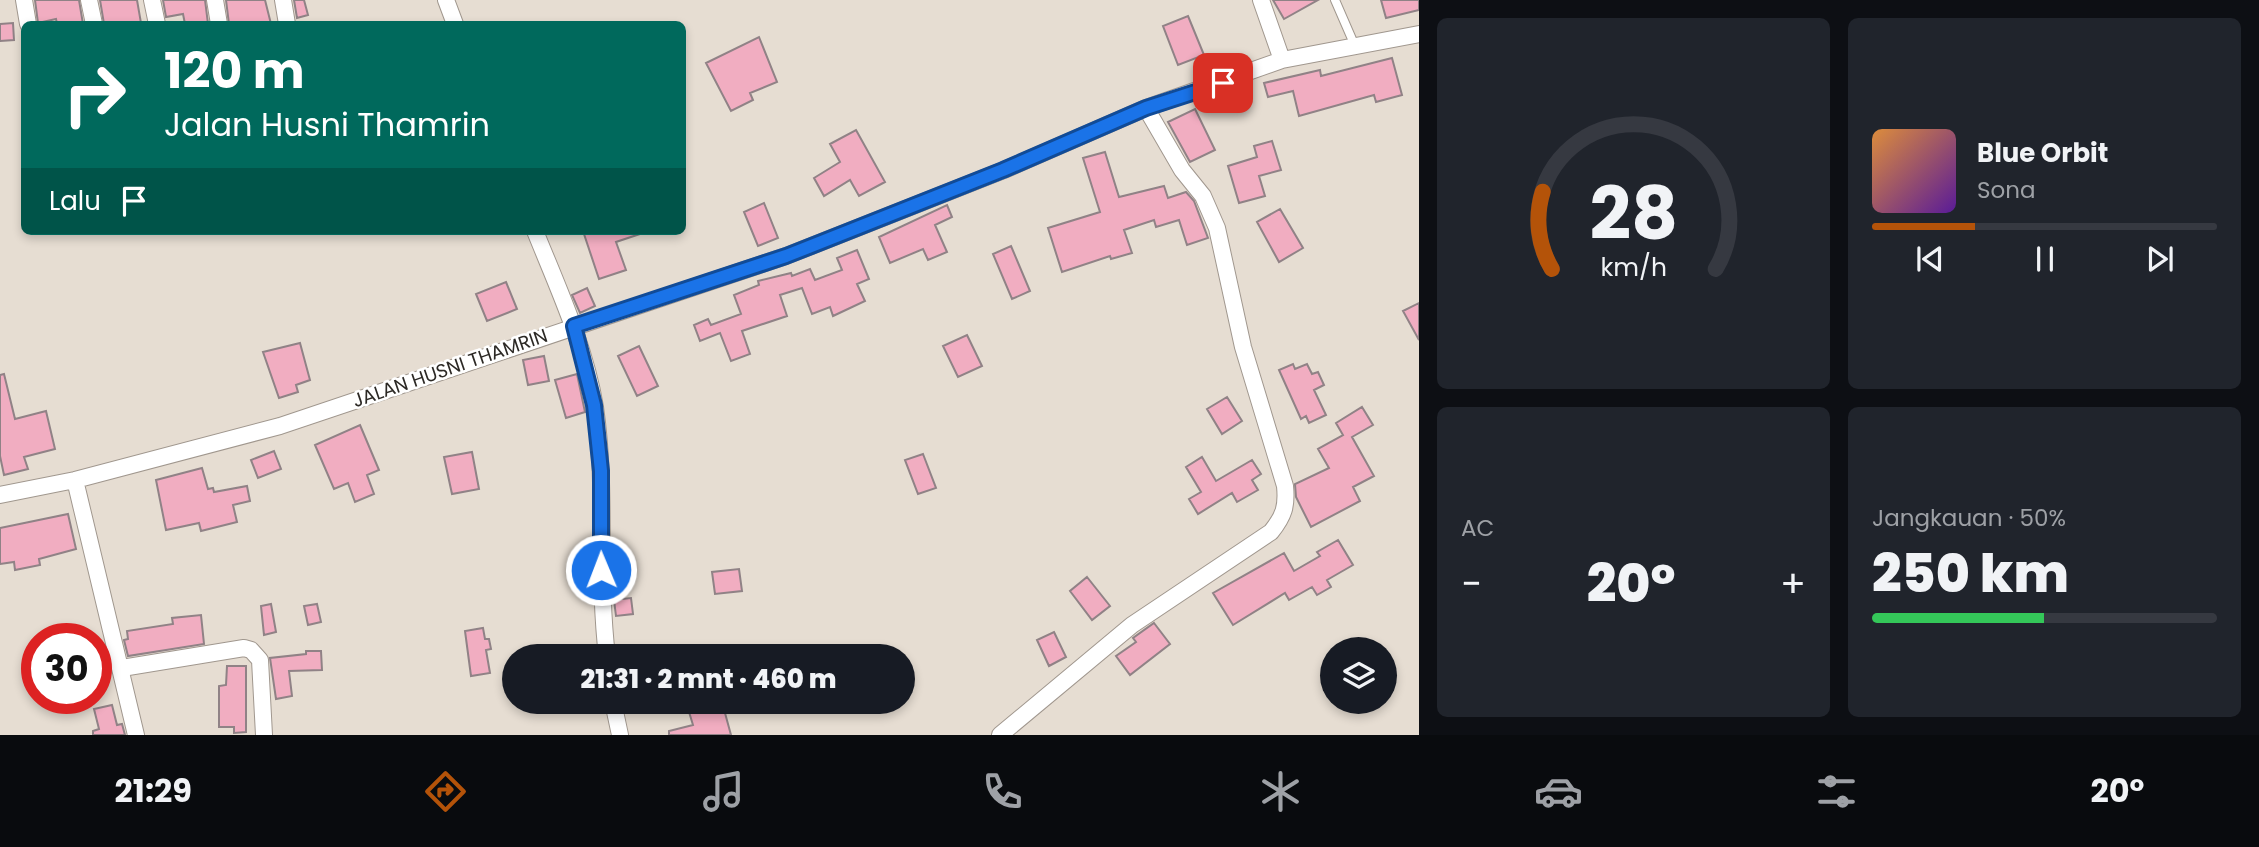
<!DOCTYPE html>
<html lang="id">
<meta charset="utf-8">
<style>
body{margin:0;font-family:Poppins,sans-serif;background:#20242c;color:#f1f3f6;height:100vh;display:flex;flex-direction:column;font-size:26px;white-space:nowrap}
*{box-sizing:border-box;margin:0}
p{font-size:23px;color:#9ea1a6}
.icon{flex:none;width:38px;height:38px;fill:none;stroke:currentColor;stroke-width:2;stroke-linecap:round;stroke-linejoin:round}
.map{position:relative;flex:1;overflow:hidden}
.details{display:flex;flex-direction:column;gap:18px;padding:18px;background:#0d0f14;width:840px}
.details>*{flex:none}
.banner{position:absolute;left:21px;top:21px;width:665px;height:214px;border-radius:10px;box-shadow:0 4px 10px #0003;background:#00695c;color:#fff;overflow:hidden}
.fabs{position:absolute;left:1320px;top:637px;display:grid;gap:14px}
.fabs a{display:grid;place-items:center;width:77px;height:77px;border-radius:50%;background:#171b24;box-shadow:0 4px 10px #0003;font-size:35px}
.speed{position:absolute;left:21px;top:623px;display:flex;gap:14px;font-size:35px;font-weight:700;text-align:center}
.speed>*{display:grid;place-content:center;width:91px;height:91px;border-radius:50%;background:#171b24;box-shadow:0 4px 10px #0003;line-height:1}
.speed .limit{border:10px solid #d22;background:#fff;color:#111}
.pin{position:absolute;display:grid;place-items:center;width:60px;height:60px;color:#fff;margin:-30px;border-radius:14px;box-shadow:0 4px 10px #0006}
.me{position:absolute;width:77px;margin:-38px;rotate:359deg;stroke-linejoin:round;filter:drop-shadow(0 0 5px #0008)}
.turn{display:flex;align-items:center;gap:24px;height:147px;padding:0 28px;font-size:32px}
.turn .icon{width:91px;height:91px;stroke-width:2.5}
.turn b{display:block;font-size:49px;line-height:60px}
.then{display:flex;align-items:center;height:66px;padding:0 28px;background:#0003;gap:14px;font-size:26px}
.big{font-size:52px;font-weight:800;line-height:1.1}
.details .widget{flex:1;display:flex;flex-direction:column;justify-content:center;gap:10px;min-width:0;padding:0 24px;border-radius:10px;background:#20242c}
.details .dial{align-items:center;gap:0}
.dial svg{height:182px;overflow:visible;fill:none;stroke:#363941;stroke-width:7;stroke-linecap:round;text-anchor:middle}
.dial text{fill:#f1f3f6;stroke:none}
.song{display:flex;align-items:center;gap:21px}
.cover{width:84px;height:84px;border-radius:10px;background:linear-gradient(135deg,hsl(30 70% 55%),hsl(270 70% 35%))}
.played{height:7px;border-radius:4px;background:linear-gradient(90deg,#b45309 30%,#363941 30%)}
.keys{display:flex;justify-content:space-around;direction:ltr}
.heat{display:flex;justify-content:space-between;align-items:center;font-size:38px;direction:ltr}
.charge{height:10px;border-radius:5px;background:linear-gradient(90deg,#34c759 50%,#363941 0)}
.details .tiles{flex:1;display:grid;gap:18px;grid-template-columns:repeat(2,1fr)}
.trip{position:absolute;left:502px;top:644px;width:413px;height:70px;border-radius:35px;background:#171b24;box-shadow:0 4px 10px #0003;font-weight:800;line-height:70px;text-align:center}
.tab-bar{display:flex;height:112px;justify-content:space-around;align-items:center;background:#090b0e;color:#9ea1a6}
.tab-bar .icon{width:49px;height:49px}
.tab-bar .active{color:#b45309}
.tab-bar b{font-size:32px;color:#f1f3f6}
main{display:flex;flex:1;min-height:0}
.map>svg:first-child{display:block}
.building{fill:#f1adc1;stroke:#908286;stroke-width:2}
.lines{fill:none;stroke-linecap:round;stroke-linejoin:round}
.lane-casing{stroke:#a0978e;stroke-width:10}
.street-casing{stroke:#a0978e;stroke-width:18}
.lane{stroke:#fff;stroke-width:8}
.street{stroke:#fff;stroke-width:16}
.route-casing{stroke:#114b97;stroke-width:18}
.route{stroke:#1a73e8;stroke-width:12}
.labels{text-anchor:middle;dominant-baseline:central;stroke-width:5;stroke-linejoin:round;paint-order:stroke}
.street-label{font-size:19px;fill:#2c2925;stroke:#fff}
</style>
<main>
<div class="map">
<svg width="1419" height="735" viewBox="0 0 1419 735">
<rect width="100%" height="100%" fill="#e6ddd2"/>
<path class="building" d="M35,0H79L83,24H57L56,19L38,23Z
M100,0H137L141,23L104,24Z
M163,0H205L208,24H185L183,14L166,17Z
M226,0H265L271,24H229Z
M294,0H304L308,15L297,18Z
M1273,0H1318L1284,19Z
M1381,0H1419V10L1386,18Z
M1188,16L1204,55L1178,65L1163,26Z
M13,23L14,40L0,41V24Z
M759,37L777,82L750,93L753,100L731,111L706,63Z
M1392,58L1402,95L1376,102L1374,95L1299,116L1293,91L1268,97L1264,83L1320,70L1321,76Z
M1195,109L1215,150L1190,162L1168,122Z
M856,130L885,182L859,196L850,180L824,196L814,178L840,162L830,144Z
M1272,141L1281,170L1259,176L1265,196L1239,203L1228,166L1257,157L1254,146Z
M1105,152L1119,197L1164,186L1168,198L1186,192L1194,201L1208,238L1187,245L1179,220L1156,227L1154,220L1124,230L1132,253L1111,259L1110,256L1062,272L1048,228L1100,212L1083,158Z
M764,203L778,238L758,246L744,212Z
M947,205L952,217L935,225L947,252L928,260L923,249L890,263L879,237Z
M1280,209L1303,248L1279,262L1257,222Z
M583,231H643V233L616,242L626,270L599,279Z
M1011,246L1030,291L1012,299L993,254Z
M857,250L869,279L857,284L865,301L833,316L830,307L812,314L802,288L780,295L787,316L742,331L750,354L731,361L720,333L700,341L694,325L708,319L711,325L741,314L734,295L759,285L758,281L791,273L792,276L810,269L815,280L842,270L837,258Z
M506,282L517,309L487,321L476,294Z
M587,288L595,306L580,313L572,295Z
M1419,303V340L1403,311Z
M967,335L982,366L958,377L943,346Z
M300,343L310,380L296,385L298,392L279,398L263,352Z
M639,346L658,386L637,396L618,356Z
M544,356L549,381L528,385L523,360Z
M1293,364L1295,369L1307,364L1312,374L1318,372L1324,385L1314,390L1326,415L1309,423L1306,416L1301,419L1279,370Z
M4,374L15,419L46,411L55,449L24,457L28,469L4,475L0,456V375Z
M577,374L585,412L566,418L555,380Z
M1227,397L1242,421L1222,434L1207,409Z
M1362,407L1373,425L1352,437L1374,476L1353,487L1360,501L1311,527L1296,497L1295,484L1329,468L1318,449L1343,435L1336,423Z
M360,425L379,470L367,475L374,494L355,502L348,483L334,489L315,445Z
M274,451L281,469L258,478L251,460Z
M472,452L479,489L452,494L444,457Z
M923,454L936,488L918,494L905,460Z
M1202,457L1216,481L1252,460L1261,474L1252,480L1258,490L1237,502L1232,493L1198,514L1189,499L1201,492L1186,467Z
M202,468L208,489L213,488L214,492L247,486L250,501L233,505L237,522L201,531L199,523L166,530L156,480Z
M68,514L76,549L39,559L40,565L15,570L14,562L0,564V528Z
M1338,540L1353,565L1327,580L1331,587L1317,595L1312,587L1289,600L1285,593L1233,625L1213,593L1284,553L1294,571L1320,556L1317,552Z
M739,569L742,591L715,594L712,572Z
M1087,577L1110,606L1092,620L1070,591Z
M631,598L633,614L616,616L614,600Z
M271,604L276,632L264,635L261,606Z
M317,604L321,622L308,625L304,606Z
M201,615L204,644L128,656L124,640L128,639L127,631L173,624L172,618Z
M1154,623L1170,644L1130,675L1116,656L1136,642L1133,638Z
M483,628L485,639H489L491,649L486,650L490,673L471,676L465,631Z
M1054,632L1066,657L1049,666L1037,640Z
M104,645L109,669L96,672V646Z
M306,651H321L322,670L289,671L292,696L276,699L270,658L306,654Z
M227,666H246V732L234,733V727H219V686L226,685Z
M686,702H722L731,735H669V731L693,725Z
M112,705L117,725L122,724L125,735H93V731L99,729L94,709Z"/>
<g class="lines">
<defs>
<path id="lane" d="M1335,0L1355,46"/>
<path id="street" d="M24,0L28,24
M89,0L94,24
M152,0L157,24
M215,0L219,24
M283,0L287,24
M446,0L455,24
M1261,0L1282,60L1419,34
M535,231C558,288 585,346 595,407C607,489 597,573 607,656
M75,480L136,735
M0,495L75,480L280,426L786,256L1004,170L1146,108L1282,60
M122,668L244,648L251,650L260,660L264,735
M613,702L620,735
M1000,735L1132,625L1271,532C1284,516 1287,506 1285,486L1243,347L1217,228L1203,196L1182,170L1146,108"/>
</defs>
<use href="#lane" class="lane-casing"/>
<use href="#street" class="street-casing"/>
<use href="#lane" class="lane"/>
<use href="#street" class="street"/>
</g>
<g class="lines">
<defs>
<path id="route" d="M601,570V471L594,405L574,326L786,256L1003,170L1146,108L1223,83"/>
</defs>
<use href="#route" class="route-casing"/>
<use href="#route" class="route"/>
</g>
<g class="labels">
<g class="street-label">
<text transform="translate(450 368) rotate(-19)">JALAN HUSNI THAMRIN</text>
</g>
</g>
</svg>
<div class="fabs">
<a><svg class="icon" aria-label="layers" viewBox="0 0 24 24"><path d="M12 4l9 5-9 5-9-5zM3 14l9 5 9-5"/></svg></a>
</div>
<div class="speed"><div class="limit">30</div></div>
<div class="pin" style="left:1223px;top:83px;background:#d93025"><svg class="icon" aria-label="arrive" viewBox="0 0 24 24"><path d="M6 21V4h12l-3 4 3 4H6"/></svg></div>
<svg class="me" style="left:601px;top:570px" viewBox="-20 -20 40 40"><circle r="17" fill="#1a73e8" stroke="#fff" stroke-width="3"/><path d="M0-11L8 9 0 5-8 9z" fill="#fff"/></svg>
<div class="trip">21:31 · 2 mnt · 460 m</div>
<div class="banner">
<div class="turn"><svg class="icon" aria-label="right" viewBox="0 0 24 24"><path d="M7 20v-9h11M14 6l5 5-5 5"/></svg><div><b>120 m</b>Jalan Husni Thamrin</div></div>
<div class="then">Lalu<svg class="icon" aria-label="arrive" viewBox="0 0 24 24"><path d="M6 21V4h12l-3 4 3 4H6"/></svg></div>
</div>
</div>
<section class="details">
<div class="tiles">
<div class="widget dial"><svg viewBox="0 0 100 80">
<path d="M14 69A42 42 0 1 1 86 69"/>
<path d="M14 69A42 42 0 0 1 10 35" stroke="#b45309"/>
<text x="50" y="56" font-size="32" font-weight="700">28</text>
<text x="50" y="72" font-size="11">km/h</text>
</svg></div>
<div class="widget">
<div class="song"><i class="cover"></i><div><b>Blue Orbit</b><p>Sona</p></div></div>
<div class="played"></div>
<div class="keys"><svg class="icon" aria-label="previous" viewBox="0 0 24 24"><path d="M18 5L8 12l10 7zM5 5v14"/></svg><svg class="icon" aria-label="pause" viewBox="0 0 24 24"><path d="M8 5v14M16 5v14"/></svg><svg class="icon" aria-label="next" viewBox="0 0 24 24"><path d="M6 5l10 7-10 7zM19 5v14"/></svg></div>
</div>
<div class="widget"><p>AC</p>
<div class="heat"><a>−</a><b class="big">20°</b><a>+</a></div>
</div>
<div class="widget"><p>Jangkauan · 50%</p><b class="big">250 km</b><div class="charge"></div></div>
</div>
</section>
</main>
<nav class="tab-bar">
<b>21:29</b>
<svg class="icon active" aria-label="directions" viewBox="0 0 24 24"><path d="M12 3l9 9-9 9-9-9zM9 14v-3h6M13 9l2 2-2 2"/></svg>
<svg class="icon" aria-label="music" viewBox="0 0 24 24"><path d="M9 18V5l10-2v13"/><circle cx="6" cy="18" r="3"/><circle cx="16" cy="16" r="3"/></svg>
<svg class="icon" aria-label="phone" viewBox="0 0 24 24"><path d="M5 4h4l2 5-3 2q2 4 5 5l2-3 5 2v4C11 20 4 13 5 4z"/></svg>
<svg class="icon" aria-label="climate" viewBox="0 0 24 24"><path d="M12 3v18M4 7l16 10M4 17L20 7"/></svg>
<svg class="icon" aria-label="car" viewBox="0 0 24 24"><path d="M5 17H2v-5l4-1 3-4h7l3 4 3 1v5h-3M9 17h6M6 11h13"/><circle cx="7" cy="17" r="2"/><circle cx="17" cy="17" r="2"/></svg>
<svg class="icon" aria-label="filters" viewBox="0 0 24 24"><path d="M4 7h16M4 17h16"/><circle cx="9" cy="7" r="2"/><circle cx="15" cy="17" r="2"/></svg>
<b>20°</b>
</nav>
